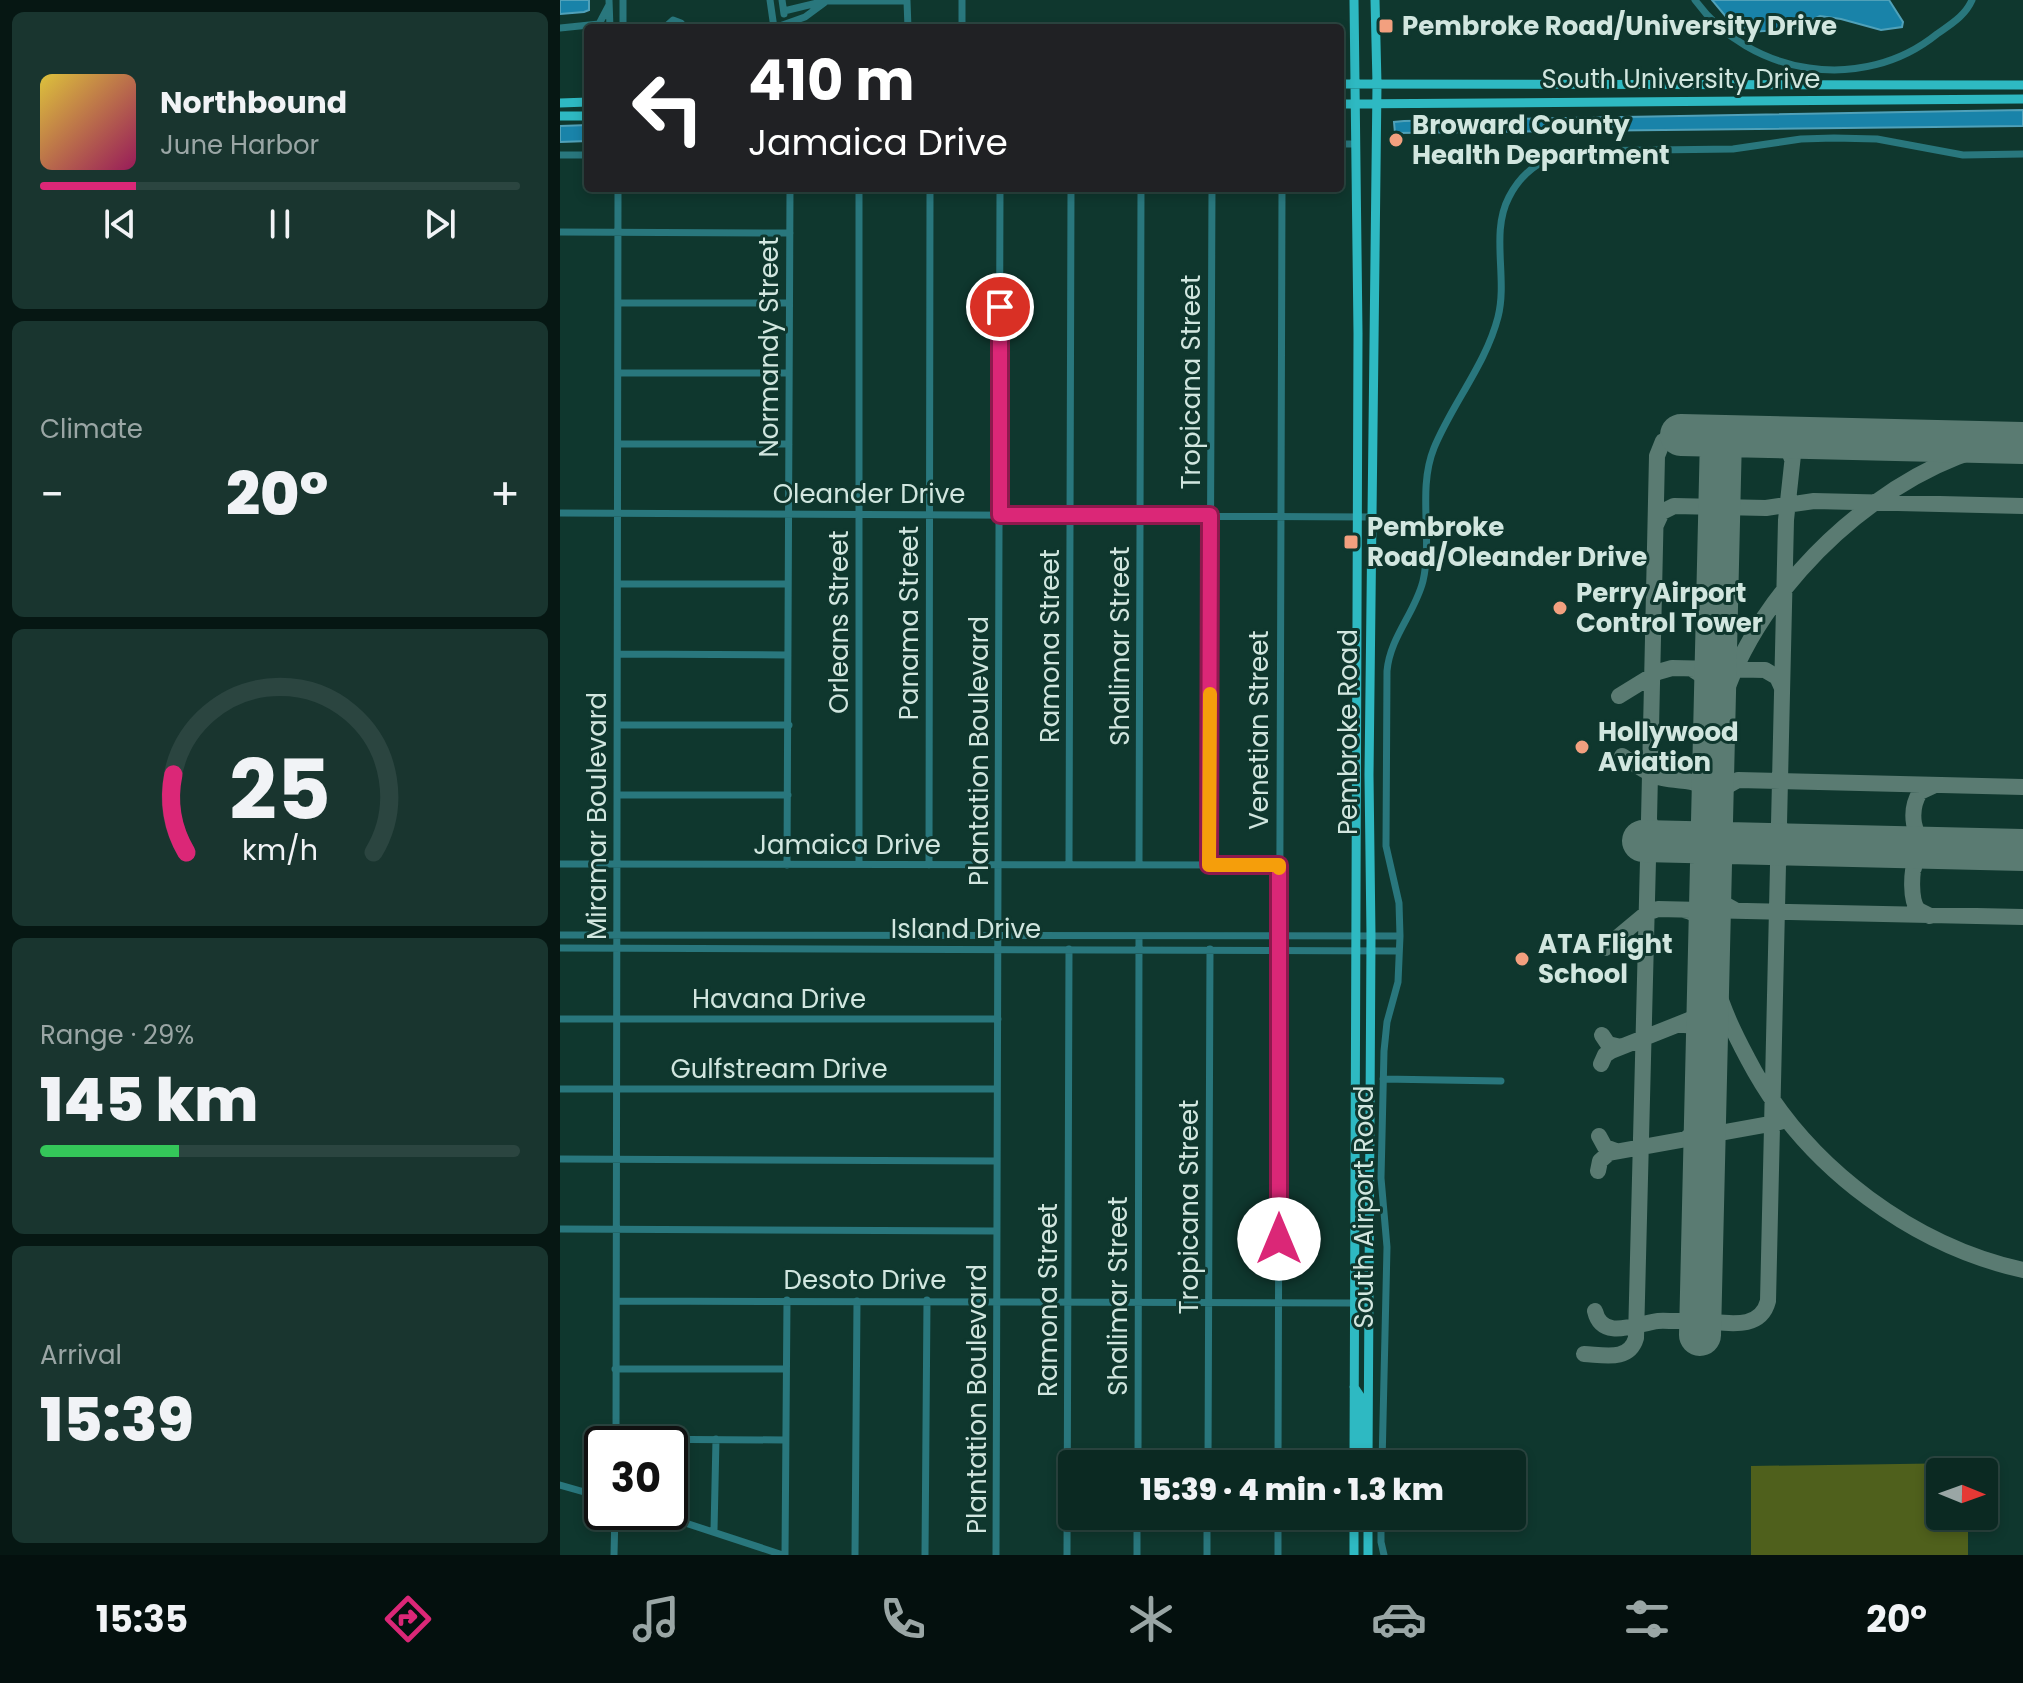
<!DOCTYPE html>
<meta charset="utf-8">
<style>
body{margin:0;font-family:Poppins,sans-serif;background:#19352f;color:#f1f3f6;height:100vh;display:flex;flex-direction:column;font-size:30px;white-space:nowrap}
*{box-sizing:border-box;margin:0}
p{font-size:26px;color:#9aa6a5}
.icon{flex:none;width:44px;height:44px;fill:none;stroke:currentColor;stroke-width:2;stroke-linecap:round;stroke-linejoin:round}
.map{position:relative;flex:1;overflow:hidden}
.details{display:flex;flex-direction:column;gap:12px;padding:12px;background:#061713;width:560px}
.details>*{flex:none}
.hud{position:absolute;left:24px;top:24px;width:760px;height:168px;border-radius:8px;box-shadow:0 4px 12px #0003,0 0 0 2px #2b4540;background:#202124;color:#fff;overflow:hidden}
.needle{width:52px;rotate:91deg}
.fabs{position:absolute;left:1366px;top:1458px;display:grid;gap:16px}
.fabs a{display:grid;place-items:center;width:72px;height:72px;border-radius:8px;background:#0b2922;box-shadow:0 4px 12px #0003,0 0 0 2px #2b4540;font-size:40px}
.speed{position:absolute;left:24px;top:1426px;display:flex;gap:16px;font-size:40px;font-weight:700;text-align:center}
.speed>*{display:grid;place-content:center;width:104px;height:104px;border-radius:50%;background:#0b2922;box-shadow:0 4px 12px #0003,0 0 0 2px #2b4540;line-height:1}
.speed .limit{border:4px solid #111;border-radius:12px;background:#fff;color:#111}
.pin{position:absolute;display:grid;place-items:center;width:68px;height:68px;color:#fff;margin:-34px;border:4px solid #fff;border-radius:50%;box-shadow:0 2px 8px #0007}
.me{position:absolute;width:88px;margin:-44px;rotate:0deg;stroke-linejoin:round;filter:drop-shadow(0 0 6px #0008)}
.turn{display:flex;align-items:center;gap:28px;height:168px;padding:0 32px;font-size:36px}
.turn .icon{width:104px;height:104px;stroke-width:2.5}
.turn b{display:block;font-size:56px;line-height:68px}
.big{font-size:60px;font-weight:800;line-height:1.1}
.details .tile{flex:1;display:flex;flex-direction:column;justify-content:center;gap:12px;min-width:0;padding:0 28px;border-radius:12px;background:#19352f}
.details .dial{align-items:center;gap:0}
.dial svg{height:208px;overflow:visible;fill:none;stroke:#2b4540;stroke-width:7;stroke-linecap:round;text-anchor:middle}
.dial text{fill:#f1f3f6;stroke:none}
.song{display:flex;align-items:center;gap:24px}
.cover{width:96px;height:96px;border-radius:12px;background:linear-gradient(135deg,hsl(50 70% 55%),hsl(330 70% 35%))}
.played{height:8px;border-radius:4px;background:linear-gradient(90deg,#db2777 20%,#2b4540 20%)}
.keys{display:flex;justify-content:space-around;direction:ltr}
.heat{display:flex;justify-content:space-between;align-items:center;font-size:44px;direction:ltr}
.charge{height:12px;border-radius:6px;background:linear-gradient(90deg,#34c759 29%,#2b4540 0)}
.trip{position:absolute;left:498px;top:1450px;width:468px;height:80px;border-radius:8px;background:#0b2922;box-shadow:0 4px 12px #0003,0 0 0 2px #2b4540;font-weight:800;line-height:80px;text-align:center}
.menu{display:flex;height:128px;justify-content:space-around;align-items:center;background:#04100e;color:#9aa6a5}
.menu .icon{width:56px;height:56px}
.menu .selected{color:#db2777}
.menu b{font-size:36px;color:#f1f3f6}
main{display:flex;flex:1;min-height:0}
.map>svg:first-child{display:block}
.green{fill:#4f601c}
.water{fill:#1983a9;stroke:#50a1b9;stroke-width:2}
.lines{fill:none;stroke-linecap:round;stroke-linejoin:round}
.taxiway{stroke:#5a7b72;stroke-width:16}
.runway{stroke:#5a7b72;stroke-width:42}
.minor{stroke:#29777d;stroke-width:7}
.major{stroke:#2eb9c2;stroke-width:9}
.route-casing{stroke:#8e194d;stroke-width:20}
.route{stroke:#db2777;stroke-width:14}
.slow{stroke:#f59e0b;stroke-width:14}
.poi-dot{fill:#f2a07f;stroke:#0f372e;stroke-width:3}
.labels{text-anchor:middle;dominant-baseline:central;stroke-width:6;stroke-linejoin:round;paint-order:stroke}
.poi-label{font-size:26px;font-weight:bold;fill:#d1e6df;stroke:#0f372e;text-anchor:start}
.street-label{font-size:26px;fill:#d1e6df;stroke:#0f372e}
</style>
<main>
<section class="details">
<div class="tile">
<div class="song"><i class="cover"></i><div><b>Northbound</b><p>June Harbor</p></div></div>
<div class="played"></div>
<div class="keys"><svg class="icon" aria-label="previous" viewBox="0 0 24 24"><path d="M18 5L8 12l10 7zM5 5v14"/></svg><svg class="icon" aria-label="pause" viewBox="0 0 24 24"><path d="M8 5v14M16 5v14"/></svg><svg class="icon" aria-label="next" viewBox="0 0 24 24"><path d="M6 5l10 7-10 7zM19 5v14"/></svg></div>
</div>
<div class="tile"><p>Climate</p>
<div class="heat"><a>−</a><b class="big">20°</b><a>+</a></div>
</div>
<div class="tile dial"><svg viewBox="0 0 100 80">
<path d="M14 69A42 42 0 1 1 86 69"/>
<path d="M14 69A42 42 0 0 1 9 39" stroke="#db2777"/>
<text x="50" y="56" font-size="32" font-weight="700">25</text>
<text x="50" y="72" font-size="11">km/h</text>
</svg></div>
<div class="tile"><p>Range · 29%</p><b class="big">145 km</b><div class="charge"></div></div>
<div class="tile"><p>Arrival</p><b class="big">15:39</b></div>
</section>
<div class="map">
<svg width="1463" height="1555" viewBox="0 0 1463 1555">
<rect width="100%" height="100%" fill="#0f372e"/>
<path class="green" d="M1408,1463V1472H1380V1516H1408V1555H1191V1466Z"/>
<path class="water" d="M0,0H29V10L24,12L0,14Z
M1152,0H1329L1343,22L1342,27L1321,30L1281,19L1260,16L1233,29L1189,32L1167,18Z
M1463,110V126L835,133L834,122L844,121Z
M28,125V141L0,142V126Z"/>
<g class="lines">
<path class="taxiway" d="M1205,437L1225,441L1232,459
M1096,525L1102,512L1114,506L1206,508L1254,501L1463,506
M1132,669L1149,680L1155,701
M1059,696L1098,672L1112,668L1205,670L1217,677L1222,688
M1154,740C1171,621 1287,500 1397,457C1418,449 1440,446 1463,443
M1062,756C1074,763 1088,775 1102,778C1128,784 1144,774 1152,808L1160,790L1178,780L1463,787
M1106,842L1094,835L1089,820L1097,456L1103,441L1121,435
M1337,847L1350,855L1354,868
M1372,848C1351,839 1349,810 1360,792L1375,785
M1151,880L1157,900L1175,910
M1124,910C1132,912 1139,915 1144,923C1154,938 1150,964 1155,982C1164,1014 1179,1043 1195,1072C1250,1169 1354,1246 1463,1270
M1370,916L1358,910C1350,900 1351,871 1356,860C1360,853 1365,851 1372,848
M1045,948L1087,913L1098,909L1463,917
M1121,1025C1136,1024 1144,1031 1147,1045
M1042,1035L1048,1044L1061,1047
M1041,1064L1045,1055L1051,1051L1134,1018L1142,1008L1148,992
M1039,1136L1045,1147L1056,1151
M1127,1138L1140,1127L1145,1106
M1038,1171L1040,1161L1049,1153L1220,1122
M1035,1311C1042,1342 1078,1323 1098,1321C1111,1320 1125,1324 1137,1316L1141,1298
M1140,1321C1165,1322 1200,1332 1208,1301L1218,865L1223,852L1235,845L1224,837L1219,824L1226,520L1233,455L1244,438
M1024,1354C1044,1355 1069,1362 1076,1338L1088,860L1095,847L1106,842"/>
<path class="runway" d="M1121,435L1463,443
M1083,841L1463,850
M1140,1335L1161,436"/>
<path class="minor" d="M49,0L50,28
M63,0V28
M210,0L214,28
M222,0L224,14
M1135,0C1190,76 1303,94 1377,34C1391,24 1405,16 1412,0
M224,11L265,1H347L348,28
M0,28L39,24L49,5
M104,28L113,20L121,23L125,28
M214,28L245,17L264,3
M402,28V0
M780,144H796
M0,155H28
M0,232L230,233
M59,303H229
M59,373H229
M59,444H229
M0,513L811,517
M58,584H228
M58,654L228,655
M58,725H229
M57,795H228
M0,864L719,865
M299,864V188
M509,864L511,188
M227,865L230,188
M369,865L370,188
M579,865L581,188
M649,865L652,188
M0,935L840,936
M0,948L839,951
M0,1019H438
M823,1079L941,1081
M0,1089H437
M0,1159L437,1161
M0,1229L437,1231
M57,1301L793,1303
M55,1369H226
M56,1439L225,1440
M56,1444L58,188
M578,1464L579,936
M648,1464L650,949
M718,1464L722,188
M822,1464L827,1247L821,1178L824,1051L827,1022L838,982L840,936L839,903L826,846L827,671C830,637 855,613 863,581C873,538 857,490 874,448C892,404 926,364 938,317C948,278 930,233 949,197C963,170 987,155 1016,151L1173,149L1241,139L1274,138L1317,139L1403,155L1463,154
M0,1485L42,1497
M92,1512L223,1555
M821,1516V1542L824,1555
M154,1531L156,1439
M54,1555L55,1512
M225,1555L227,1300
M295,1555L297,1301
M365,1555L367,1300
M436,1555L440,188
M507,1555L509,949
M577,1555V1516
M647,1555V1516
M718,1555V1516"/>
<path class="major" d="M780,84L1463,85
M0,103L28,102
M780,104L1463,99
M0,116H28
M794,1387L800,1396V1450L808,1459
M794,1464L798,333L794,0
M808,1464L811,936L809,775L817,84L815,0
M794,1516V1555
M808,1555V1516"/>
</g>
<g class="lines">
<defs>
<path id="route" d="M440,307V515H650L649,865H719V1239"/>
</defs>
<use href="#route" class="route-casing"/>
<use href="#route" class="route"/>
<path class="slow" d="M650,694L649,865H719V868"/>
</g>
<g class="poi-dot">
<rect x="818" y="18" width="16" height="16" rx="4"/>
<circle cx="836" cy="140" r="8"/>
<rect x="783" y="534" width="16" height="16" rx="4"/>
<circle cx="1000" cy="608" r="8"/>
<circle cx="1022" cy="747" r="8"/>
<circle cx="962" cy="959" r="8"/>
</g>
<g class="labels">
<g class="poi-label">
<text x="842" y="26">Pembroke Road/University Drive</text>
<text x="852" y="125">Broward County<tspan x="852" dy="30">Health Department</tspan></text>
<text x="807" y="527">Pembroke<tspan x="807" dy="30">Road/Oleander Drive</tspan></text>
<text x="1016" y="593">Perry Airport<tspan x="1016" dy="30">Control Tower</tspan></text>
<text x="1038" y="732">Hollywood<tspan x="1038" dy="30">Aviation</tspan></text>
<text x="978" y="944">ATA Flight<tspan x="978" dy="30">School</tspan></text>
</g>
<g class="street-label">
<text x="1121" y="79">South University Drive</text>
<text transform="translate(209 347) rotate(-90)">Normandy Street</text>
<text transform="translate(631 382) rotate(-90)">Tropicana Street</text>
<text x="309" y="494">Oleander Drive</text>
<text transform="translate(279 622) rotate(-90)">Orleans Street</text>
<text transform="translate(349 623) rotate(-90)">Panama Street</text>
<text transform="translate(490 646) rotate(-90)">Ramona Street</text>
<text transform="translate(560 646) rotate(-90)">Shalimar Street</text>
<text transform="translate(699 730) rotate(-90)">Venetian Street</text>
<text transform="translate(788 732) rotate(-90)">Pembroke Road</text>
<text transform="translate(419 751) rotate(-90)">Plantation Boulevard</text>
<text transform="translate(37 816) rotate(-90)">Miramar Boulevard</text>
<text x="287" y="845">Jamaica Drive</text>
<text x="406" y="929">Island Drive</text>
<text x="219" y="999">Havana Drive</text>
<text x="219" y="1069">Gulfstream Drive</text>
<text transform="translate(629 1207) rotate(-90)">Tropicana Street</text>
<text transform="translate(804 1207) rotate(-90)">South Airport Road</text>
<text x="305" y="1280">Desoto Drive</text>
<text transform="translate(558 1296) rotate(-90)">Shalimar Street</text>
<text transform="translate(488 1300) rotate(-90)">Ramona Street</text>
<text transform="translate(417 1399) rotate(-90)">Plantation Boulevard</text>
</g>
</g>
</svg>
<div class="fabs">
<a><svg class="needle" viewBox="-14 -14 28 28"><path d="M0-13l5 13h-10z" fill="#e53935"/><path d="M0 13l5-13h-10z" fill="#9aa6a5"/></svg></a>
</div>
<div class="speed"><div class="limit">30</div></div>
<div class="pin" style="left:440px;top:307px;background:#d93025"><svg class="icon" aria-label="arrive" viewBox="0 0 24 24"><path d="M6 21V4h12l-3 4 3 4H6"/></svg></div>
<svg class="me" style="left:719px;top:1239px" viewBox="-20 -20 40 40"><circle r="19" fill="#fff"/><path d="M0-13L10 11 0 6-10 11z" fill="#db2777"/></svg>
<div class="trip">15:39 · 4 min · 1.3 km</div>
<div class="hud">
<div class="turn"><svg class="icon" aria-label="left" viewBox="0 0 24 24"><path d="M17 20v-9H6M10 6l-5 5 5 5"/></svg><div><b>410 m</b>Jamaica Drive</div></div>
</div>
</div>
</main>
<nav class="menu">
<b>15:35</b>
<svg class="icon selected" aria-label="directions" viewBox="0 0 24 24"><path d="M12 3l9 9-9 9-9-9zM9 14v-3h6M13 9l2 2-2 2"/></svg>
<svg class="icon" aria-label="music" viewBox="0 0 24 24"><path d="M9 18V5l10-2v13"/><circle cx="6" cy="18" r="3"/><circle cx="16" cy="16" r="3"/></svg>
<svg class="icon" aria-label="phone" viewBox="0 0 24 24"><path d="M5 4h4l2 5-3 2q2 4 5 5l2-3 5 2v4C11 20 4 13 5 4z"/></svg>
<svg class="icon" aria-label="climate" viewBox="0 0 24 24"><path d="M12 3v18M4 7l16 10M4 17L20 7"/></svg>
<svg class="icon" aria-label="car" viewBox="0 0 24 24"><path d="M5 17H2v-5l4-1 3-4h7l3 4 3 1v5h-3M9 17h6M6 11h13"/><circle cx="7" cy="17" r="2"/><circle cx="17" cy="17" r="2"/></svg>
<svg class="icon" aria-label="filters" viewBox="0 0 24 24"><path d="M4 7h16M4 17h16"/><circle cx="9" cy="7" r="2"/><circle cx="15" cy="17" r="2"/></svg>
<b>20°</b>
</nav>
